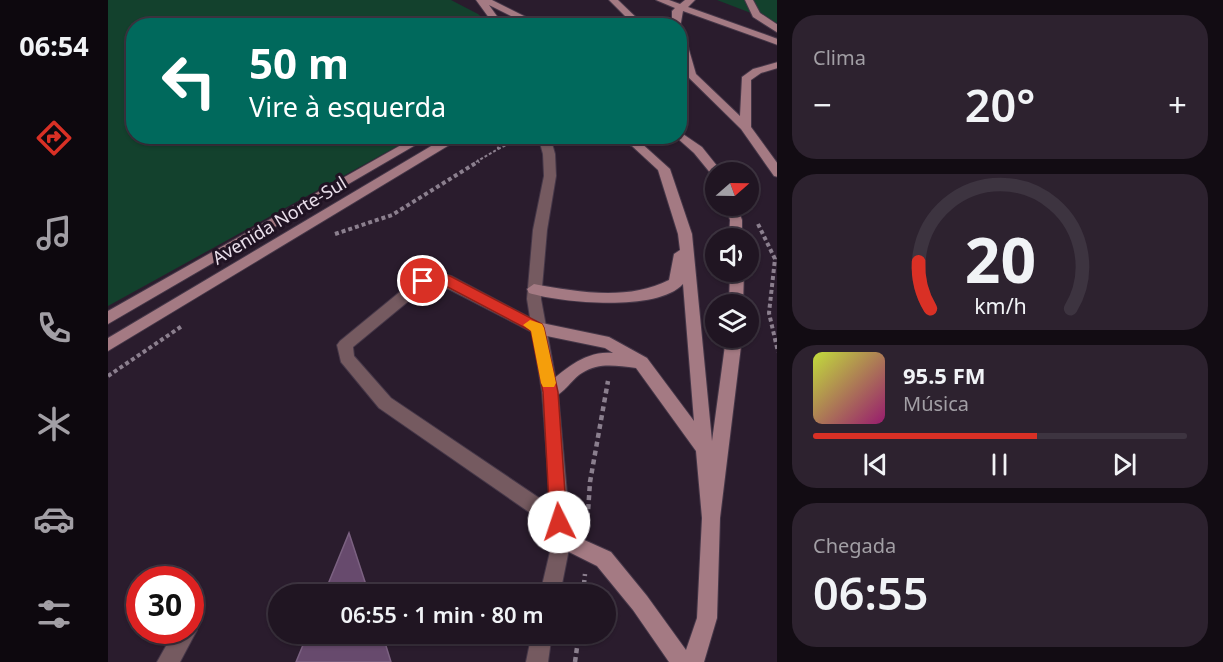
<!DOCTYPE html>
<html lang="pt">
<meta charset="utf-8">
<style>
body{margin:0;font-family:"Noto Sans",sans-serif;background:#2d222f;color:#f1f3f6;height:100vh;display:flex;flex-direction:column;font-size:22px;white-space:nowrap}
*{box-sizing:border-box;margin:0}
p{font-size:20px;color:#a29fa5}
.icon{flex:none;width:33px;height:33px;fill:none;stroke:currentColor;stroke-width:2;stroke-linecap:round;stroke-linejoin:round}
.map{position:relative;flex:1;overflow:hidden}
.details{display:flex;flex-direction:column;gap:15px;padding:15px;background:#120c13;width:446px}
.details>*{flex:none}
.banner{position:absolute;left:18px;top:18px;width:561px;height:126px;border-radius:24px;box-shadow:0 2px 4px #0004,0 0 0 2px #3d3440;background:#00695c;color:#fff;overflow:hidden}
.needle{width:39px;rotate:70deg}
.fabs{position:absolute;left:597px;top:162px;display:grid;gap:12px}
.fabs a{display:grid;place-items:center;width:54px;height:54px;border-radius:50%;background:#201522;box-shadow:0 2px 4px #0004,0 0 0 2px #3d3440;font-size:30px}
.speed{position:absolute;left:18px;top:566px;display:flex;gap:12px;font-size:30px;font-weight:700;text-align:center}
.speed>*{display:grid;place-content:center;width:78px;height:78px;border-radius:50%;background:#201522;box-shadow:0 2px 4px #0004,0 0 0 2px #3d3440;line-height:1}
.speed .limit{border:9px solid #d22;background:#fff;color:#111}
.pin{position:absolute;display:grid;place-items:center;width:51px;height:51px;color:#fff;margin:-26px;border:3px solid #fff;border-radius:50%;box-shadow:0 2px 6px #0007}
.me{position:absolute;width:66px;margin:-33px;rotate:356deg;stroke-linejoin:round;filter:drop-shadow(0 0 4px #0008)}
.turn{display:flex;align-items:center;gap:21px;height:126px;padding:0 24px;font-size:27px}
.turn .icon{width:78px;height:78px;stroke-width:2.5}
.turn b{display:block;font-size:42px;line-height:51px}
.big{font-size:45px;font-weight:600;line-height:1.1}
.details .card{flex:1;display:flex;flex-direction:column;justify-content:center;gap:9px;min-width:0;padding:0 21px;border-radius:24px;background:#2d222f}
.details .dial{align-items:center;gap:0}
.dial svg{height:156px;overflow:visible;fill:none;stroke:#3d3440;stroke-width:7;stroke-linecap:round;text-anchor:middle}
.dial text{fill:#f1f3f6;stroke:none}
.song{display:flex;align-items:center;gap:18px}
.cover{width:72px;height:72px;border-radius:9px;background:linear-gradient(135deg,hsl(70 70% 55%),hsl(320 70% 35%))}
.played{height:6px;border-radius:3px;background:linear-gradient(90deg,#d93025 60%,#3d3440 60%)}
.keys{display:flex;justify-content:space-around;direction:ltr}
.heat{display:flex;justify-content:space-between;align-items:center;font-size:33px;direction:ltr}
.trip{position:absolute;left:160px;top:584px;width:348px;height:60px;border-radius:30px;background:#201522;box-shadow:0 2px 4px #0004,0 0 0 2px #3d3440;font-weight:600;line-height:60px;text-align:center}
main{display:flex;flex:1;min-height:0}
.tab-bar{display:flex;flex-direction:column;width:108px;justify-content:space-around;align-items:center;background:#0d080e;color:#a29fa5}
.tab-bar .icon{width:42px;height:42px}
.tab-bar .on{color:#d93025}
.tab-bar b{font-size:27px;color:#f1f3f6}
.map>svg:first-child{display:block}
.green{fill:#13412d}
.building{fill:#674a6d;stroke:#7b6181;stroke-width:1.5}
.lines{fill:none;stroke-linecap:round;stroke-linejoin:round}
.lane-casing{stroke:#453748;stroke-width:2}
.street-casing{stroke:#453748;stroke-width:2}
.secondary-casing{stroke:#453748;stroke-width:2}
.path-far2{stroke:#8b7f8e;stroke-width:2;stroke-dasharray:3 2;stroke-linecap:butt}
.path-far1{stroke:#8b7f8e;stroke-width:4;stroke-dasharray:4 3;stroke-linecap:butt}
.path{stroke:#8b7f8e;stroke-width:4.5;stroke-dasharray:5 4;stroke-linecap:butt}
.lane{fill:#755a60;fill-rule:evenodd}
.street{fill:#755a60;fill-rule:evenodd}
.secondary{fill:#a47a83;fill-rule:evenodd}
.route{fill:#d93025;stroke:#8d1f18;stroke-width:1.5}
.slow{fill:#f59e0b}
.labels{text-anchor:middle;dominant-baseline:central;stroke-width:6;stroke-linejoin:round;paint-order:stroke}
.street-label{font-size:18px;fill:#e9dfeb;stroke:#201323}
</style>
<main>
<nav class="tab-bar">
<b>06:54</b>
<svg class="icon on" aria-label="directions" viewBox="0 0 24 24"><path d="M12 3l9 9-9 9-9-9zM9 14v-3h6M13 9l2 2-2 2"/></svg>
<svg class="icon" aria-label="music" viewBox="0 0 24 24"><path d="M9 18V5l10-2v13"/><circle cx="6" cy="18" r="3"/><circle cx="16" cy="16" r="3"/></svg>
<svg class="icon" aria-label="phone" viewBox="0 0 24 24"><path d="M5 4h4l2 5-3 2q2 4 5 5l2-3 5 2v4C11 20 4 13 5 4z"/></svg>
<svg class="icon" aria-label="climate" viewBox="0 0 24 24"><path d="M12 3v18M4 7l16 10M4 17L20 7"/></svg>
<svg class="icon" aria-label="car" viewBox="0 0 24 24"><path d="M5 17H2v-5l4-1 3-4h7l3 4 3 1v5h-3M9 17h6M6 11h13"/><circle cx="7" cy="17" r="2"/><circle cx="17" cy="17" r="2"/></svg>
<svg class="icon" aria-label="filters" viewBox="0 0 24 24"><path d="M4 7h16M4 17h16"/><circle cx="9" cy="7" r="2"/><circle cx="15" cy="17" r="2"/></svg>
</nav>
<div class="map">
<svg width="670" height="662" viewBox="0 0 670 662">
<rect width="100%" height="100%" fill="#2a1c2d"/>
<path class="green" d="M0,0H343L370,14L383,25L26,26V136L306,137L0,306Z
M609,0H669V23Z"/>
<path class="building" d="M241,533L261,594H216Z
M200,633H274L283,662H188Z"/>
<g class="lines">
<defs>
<path id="lane" d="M327,272L343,276L434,324L436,328L434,332H424L327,282L320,285L245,347L246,356L283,398L458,516L460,522L458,528L451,531L444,528L271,408L233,362L229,345L232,341L310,277Z"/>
<path id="street" d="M430,136H442L447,154L448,176L439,230L433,299L450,392L463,539L452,594H432L445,539L434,392L419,299L425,230L436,176L435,154Z
M82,621L86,623L89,630L72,662H49L67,630H82Z
M424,633H444L440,662H418Z"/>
<path id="secondary" d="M368,0H384L436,26H423L381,5L396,26H387Z
M501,0H510L537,26H527Z
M548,0H561L572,4L577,0H587L580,7L670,39V45L575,11L572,28V26H564V11L567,8Z
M637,0H645L652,13L670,25V33L645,17Z
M572,33L577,36L588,74L632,116L634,77L645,69L670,62V68L653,73L643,80V127L670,164V177L666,176L633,129L572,69V61L574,62L572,51Z
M572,132L594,147L614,172L604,175L586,153L568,137L572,136Z
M309,136H323L0,324V311Z
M344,136H370L343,144L0,351V338L335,139Z
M503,136H519L532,142L562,169L584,234L604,441L618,338H634L612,518L609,618L596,662H561L525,610L489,566L447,545L445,539L447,533L454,530L503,552L539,596L578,650L589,618L594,518L588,451L528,368C508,366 492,362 474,373C462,380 452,402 436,397L434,392L436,387C456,370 477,350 505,353L497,348L429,334L424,332L422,328L424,324L429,322L501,337L539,358L586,421L575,284C550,312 454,303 421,293L419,289L426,284C469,292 520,301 561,280L566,254L572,250L570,234L550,170L524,146Z
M617,206H629L634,220V238H621L622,220Z
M622,272H636L635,304H621Z"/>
</defs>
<use href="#lane" class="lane-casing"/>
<use href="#street" class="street-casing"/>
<use href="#secondary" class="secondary-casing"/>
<path class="path-far2" d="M390,149L401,144H419
M368,162L390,149L389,136"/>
<path class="path-far1" d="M650,224L667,259L661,313L670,352
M227,234L284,215L371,161
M0,376L74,326"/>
<path class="path" d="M479,527L482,482L500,381
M475,594L477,574
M467,662L471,633"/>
<use href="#lane" class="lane"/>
<use href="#street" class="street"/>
<use href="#secondary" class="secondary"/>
</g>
<path class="route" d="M327,273L342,276L434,324L436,328L450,392L459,522L457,527L451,530L445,527L442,522L435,392L423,331L334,284C325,282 318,287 310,285L308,281L310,278Z"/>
<path class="slow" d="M422,320L434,324L436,328L448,383L446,387H435L433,383L423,331L415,325Z"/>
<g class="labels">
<g class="street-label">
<text transform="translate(171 220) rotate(-31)">Avenida Norte-Sul</text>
</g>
</g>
</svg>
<div class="fabs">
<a><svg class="needle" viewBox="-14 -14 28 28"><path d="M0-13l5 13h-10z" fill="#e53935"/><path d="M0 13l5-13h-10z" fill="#a29fa5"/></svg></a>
<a><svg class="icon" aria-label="sound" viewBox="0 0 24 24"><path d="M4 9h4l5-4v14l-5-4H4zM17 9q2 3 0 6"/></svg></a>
<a><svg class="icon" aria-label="layers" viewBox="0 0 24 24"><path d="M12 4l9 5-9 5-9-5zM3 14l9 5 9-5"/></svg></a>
</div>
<div class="speed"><div class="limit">30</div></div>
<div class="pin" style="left:315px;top:281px;background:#d93025"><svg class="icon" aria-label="arrive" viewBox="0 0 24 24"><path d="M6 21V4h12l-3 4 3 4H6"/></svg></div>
<svg class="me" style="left:451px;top:522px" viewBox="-20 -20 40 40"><circle r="19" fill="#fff"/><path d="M0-13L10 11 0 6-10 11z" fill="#d93025"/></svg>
<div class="trip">06:55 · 1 min · 80 m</div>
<div class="banner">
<div class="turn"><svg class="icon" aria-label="left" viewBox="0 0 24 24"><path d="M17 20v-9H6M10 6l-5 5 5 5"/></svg><div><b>50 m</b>Vire à esquerda</div></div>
</div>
</div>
<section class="details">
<div class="card"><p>Clima</p>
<div class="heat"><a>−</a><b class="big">20°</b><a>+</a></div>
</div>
<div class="card dial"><svg viewBox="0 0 100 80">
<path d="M14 69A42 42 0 1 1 86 69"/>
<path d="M14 69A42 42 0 0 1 8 45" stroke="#d93025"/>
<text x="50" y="56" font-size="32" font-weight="700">20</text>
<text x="50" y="72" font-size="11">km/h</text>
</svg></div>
<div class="card">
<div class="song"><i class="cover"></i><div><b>95.5 FM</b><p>Música</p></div></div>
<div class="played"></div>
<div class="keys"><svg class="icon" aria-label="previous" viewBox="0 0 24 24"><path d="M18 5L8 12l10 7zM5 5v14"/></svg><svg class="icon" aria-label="pause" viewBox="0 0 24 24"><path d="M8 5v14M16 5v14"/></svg><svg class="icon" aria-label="next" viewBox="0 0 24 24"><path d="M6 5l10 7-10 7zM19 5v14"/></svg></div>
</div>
<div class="card"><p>Chegada</p><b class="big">06:55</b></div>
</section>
</main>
